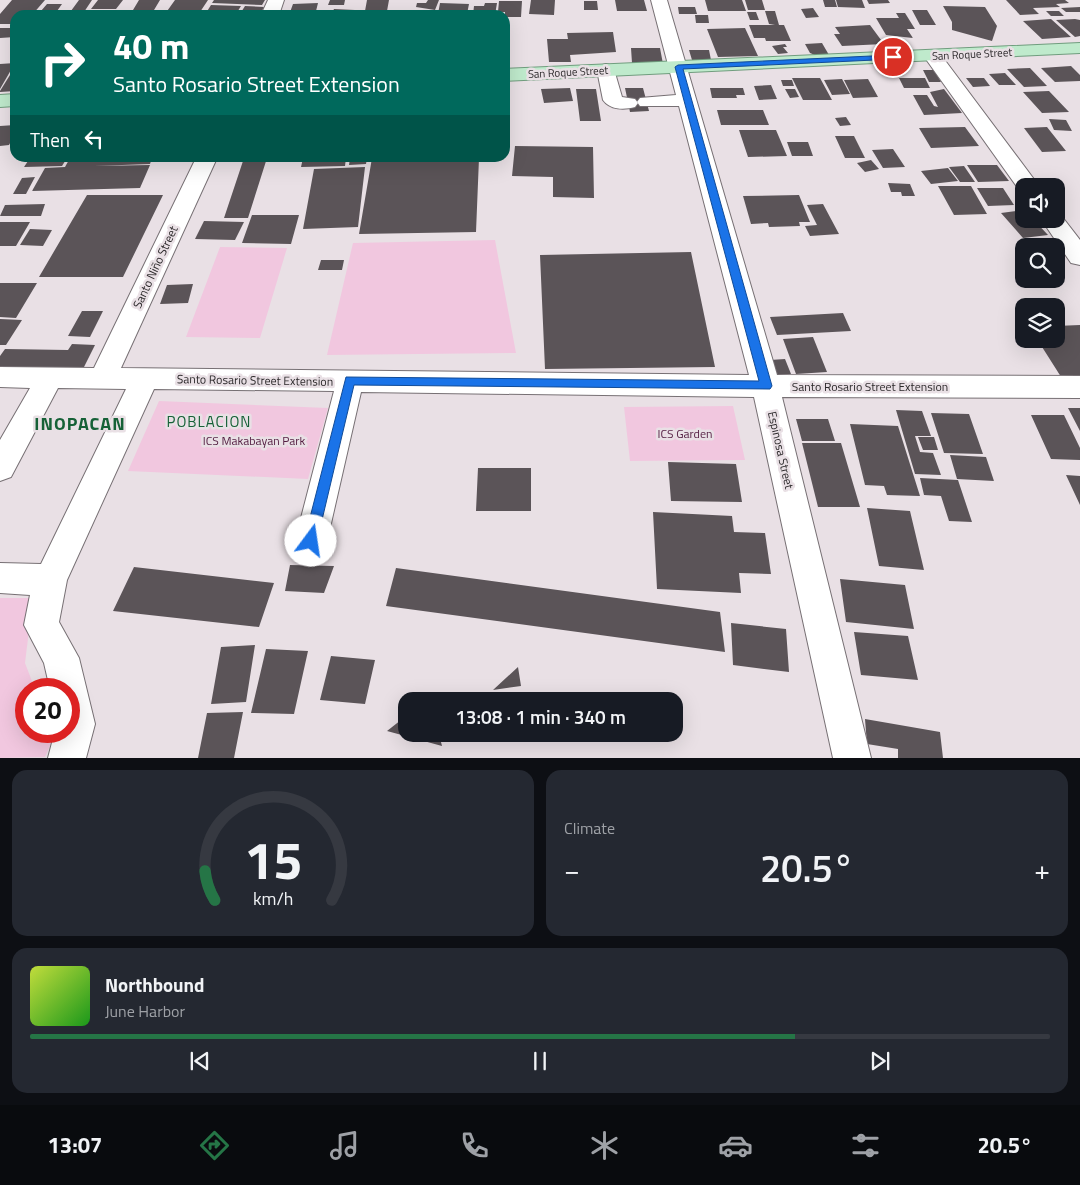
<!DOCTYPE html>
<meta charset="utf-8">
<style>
body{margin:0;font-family:"Titillium Web",sans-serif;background:#242831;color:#f1f3f6;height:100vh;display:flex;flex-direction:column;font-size:19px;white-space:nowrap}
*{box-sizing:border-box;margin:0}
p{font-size:16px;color:#9ea1a6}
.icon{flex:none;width:28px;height:28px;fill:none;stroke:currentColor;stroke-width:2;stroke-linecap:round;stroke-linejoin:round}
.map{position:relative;height:758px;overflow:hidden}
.panel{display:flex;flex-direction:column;gap:12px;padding:12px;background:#0d0f14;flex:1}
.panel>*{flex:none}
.hud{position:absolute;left:10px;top:10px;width:500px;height:152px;border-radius:15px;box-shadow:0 5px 20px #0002;background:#00695c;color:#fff;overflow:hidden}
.tools{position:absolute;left:1015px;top:178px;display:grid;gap:10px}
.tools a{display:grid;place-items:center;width:50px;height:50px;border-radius:10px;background:#171b24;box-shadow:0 5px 20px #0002;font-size:25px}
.speed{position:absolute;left:15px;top:678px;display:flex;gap:10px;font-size:25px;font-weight:700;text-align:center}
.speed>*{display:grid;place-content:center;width:65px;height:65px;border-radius:50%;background:#171b24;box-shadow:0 5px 20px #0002;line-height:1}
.speed .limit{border:8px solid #d22;background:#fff;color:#111}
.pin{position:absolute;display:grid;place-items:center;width:42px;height:42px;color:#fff;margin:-21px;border:2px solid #fff;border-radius:50%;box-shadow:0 1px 5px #0007}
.me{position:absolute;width:55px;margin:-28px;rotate:14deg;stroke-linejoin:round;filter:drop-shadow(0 0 4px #0008)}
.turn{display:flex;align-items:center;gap:18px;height:105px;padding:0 20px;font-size:22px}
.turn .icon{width:65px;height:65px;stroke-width:2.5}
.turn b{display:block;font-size:35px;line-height:42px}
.then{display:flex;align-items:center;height:48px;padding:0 20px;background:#0003;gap:10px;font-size:19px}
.big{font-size:38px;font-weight:600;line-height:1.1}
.panel .tile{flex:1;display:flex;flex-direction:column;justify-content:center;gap:8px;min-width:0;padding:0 18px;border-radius:15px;background:#242831}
.panel .dial{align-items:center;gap:0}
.dial svg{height:130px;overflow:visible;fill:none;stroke:#363941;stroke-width:7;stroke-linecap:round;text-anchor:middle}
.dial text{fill:#f1f3f6;stroke:none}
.song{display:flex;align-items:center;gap:15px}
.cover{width:60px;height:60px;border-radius:8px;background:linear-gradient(135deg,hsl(70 70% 55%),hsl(120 70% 35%))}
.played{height:5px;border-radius:2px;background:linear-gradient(90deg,#257546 75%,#363941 75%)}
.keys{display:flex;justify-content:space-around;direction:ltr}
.heat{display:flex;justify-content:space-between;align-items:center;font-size:28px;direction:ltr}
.panel .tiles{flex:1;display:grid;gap:12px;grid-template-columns:1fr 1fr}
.tile:last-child{grid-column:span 2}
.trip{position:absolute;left:398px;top:692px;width:285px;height:50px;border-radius:15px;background:#171b24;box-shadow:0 5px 20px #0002;font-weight:600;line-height:50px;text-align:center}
.dock{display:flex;height:80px;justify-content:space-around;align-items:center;background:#090b0e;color:#9ea1a6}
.dock .icon{width:35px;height:35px}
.dock .current{color:#257546}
.dock b{font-size:22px;color:#f1f3f6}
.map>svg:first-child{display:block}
.green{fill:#f1c7df}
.building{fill:#5b5458}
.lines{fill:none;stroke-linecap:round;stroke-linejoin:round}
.minor-casing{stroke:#777074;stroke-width:2}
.major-casing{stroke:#709d7e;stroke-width:2}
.minor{fill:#fff;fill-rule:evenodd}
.major{fill:#bfeacc;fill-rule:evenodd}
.route{fill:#1a73e8;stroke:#114b97}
.labels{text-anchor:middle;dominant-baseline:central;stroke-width:5;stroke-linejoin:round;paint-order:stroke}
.far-street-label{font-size:11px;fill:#2c292b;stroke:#e9e0e5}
.street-label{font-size:12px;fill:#2c292b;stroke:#e9e0e5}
.park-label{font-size:12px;fill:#531d41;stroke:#e9e0e5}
.quarter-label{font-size:15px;letter-spacing:1px;fill:#166137;stroke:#e9e0e5}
.district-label{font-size:18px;font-weight:bold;letter-spacing:1px;fill:#166137;stroke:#e9e0e5}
</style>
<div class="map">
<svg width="1080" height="758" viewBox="0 0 1080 758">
<rect width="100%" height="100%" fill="#e9e0e5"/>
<path class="green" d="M495,240L516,353L327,355L353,243Z
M220,247L287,248L260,338L186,337Z
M159,401L328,408L308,479L128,471Z
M733,406L745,460L630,461L624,407Z
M0,598H33L25,663L35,689H26V731H52L54,737L45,757L0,758Z"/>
<path class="building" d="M12,0H45L32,15H15V24H0V14Z
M79,0H92L82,15H68Z
M98,0H123L116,9H91Z
M139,0H160L154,10H133Z
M175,0H208L198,15L165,14Z
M214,0H265L262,5L212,3Z
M330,0H345L344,5H328Z
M367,0H389L387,11H365Z
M428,0H439L435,10L416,7L417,3H426Z
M531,0H555L554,15L529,14Z
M615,0H644L647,11H617Z
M705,0H742L746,11H708Z
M745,0H762L765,10H748Z
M823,0H835L837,7H825Z
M836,0H862L865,8L838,7Z
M867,0H888L890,3L869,4Z
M1006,0H1065L1069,3L1056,4L1060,7L1033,8L1039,14L1020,15Z
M499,1H522L521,17H505V12H498Z
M584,1H597L598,10H584Z
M318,3L315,15H289L293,4Z
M440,3L469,4L467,14L447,15L438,14Z
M485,3H497L495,15H473L474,6H484Z
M47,4H62L57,11H41Z
M211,5L241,6L236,14L206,13Z
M245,6L264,7L260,15L240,14Z
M943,6L985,7L997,26L992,41L952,30V22Z
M678,7H695L697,14H679Z
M1080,7V12H1066L1061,8Z
M813,8L819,17L806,18L801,9Z
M334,9L355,10L353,15H331Z
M96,10H111L108,15H92Z
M912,10H927L936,25H920Z
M765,11H775L779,25H784L791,41H766L765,38H754L749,25H775L769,24Z
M1046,11H1059L1064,16H1051Z
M747,12H756L759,20H750Z
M896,13H905L915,29H907L913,38L886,35L876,18H899Z
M695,15H708L709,23H696Z
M1051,19L1071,37L1042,39L1023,21Z
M1075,19L1080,20V36L1075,37L1056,20Z
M870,25L884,44L842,46L834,34H840L835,27Z
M0,28H15V37L0,38Z
M745,28L758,56L718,57L707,29Z
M613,32L616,52L570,55L571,62H549L547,39H568L567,33Z
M822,43L829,55H815L810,53L805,44Z
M785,44L787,47H783L788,53L778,54L772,46Z
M631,48H660L663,64L632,63Z
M689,50H709L711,60H692Z
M0,64L15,63L0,89Z
M1071,66L1080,75V81L1055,82L1041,68Z
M15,67V91L0,92V91Z
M1030,68L1047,86L1024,87L1007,69Z
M923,70H934L941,82H929Z
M1005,73L1016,85H999L989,74Z
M792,78H820L832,100H803Z
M899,78H925L930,88H904Z
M966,78H984L990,86L973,87Z
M842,79L850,94L832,95L824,80Z
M868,79L878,97L853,98L844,80Z
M781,80H792L794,86H783Z
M771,85L777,99L759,100L754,86Z
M570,88L573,101L544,103L541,89Z
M625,88H643L649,111L630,112Z
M710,88H743L745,95H736L737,98H712Z
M576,89H596L601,121H580Z
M785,89H795L799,97L790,98Z
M944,89L962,113L924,115L913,95H927L934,106L938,107L930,92Z
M1049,91L1069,112L1042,113L1023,92Z
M717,110H763L769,125H721Z
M846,117L851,125L840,126L835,118Z
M1049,119L1066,120L1072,131L1054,130Z
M15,125V134L9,145L0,146V126Z
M965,127L979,146L931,148L919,128Z
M1047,127L1066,151L1042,152L1024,128Z
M739,130H776L787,156L748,157Z
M835,136H854L865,158H845Z
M787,142H808L813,156H792Z
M515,146L593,147L594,198L553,197V177L512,176Z
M893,149L905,167L883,168L872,150Z
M30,158H67L62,166L24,167Z
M70,158H152L150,164L94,166L150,165L140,188L32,191L45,168L65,167Z
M244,158H267L248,218H224Z
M303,158H346L345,166L301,167Z
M350,158H367L366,164L349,165Z
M372,158H479L476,232L359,234Z
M871,160L879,169L865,172L857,163Z
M967,165H997L1009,181L978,182Z
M964,166L975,182H960L949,167Z
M365,167L358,227L303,229L314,169Z
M948,168L958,181L931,184L921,171Z
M35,177L26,194H13L22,178Z
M888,183L910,184L915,196H902L901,192H891Z
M938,186H971L987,214L954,215Z
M977,188H1003L1014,205L988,206Z
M87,195H163L123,277H39Z
M799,195L810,222H799L800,226L769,227L768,223L751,224L743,196Z
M45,204L41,216H0L5,205Z
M823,204L839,234L810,236L805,226L817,225L807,205Z
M1024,210V219H1033L1048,235L1023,238L1001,213Z
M252,215H299L291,244L242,243Z
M204,221L244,222L235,240L195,239Z
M0,222H30L16,246H0Z
M30,229L52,230L43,246L20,245Z
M691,252L715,367L545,369L540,255Z
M321,260H344L342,270H318Z
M0,283H37L16,318L0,317Z
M193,284L188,303L160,304L167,285Z
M82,311H103L90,337L68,336Z
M843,313L851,331L777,335L770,317Z
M0,319L22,320L6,345H0Z
M1080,325V379L1063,380L1037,339H1056V326Z
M813,337L827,372L796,374L783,339Z
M72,344L95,345L83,369L0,367V356L5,349L68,350Z
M785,359L791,374L776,375L770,360Z
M1068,408H1080V431Z
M896,410L922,411L931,436H915L920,452L933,453L941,475L915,474Z
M931,413L969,414L983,454L944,453Z
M1031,415H1064L1080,448V460L1051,459Z
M796,419H828L835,441H802Z
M850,424L898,426L920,496L887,495L884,486L865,485Z
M918,437H934L938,450H923Z
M802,443H841L860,507H818Z
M950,455L986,457L994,481L957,479Z
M668,462L736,464L742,502L671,501Z
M478,468H531V511H476Z
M1066,475L1080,476V505Z
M920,478L958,480L972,522L949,521L941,496L924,495Z
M867,508L910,511L924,570L879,566Z
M653,512L732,516L734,532L765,533L771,574L739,573L741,593L657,589Z
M290,565L334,566L324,593L285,591Z
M134,567L274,583L259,627L113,611Z
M396,568L720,612L725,652L386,606Z
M840,579L905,585L914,629L846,622Z
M731,623L786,629L789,672L733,665Z
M854,632L908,636L918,680L861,675Z
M255,645L246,702L211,704L221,647Z
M266,649L308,651L294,714L251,713Z
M331,656L375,660L365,704L320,700Z
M518,667L521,686L493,690Z
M243,712L234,758H198L207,713Z
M865,719L940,732L943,758H898V749L867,744Z
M401,720H406V734H439L442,746L387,731Z"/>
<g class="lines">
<defs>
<path id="minor" d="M268,0H284L279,15H261Z
M651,0H667L777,375L1080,376V398L782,397L871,758H833L754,397L361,392L327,541L322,551L311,555L300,551L295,541L334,391L154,389L67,580L59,622L79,658L95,724L86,758H48L55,731H69V689H50L44,663L24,625L30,595L0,593V563L41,564L126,389L58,388L11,477L0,481V440L30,388L0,387V367L94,368L196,158H217L121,368L749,375L679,106H640L637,102L640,98L676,95Z
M932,50L938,51L1039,186H1024V192L1020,191L923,55L926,51Z
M606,64L613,66L622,97L635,99L638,103L635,107C624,110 610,110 603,100L597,70L599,66Z
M1056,213L1060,214L1080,240V265L1071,263L1041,219H1056Z"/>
<path id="major" d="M1080,43V53L505,81V69Z
M15,94V106L0,107V95Z"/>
</defs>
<use href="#minor" class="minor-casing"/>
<use href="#major" class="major-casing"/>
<use href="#minor" class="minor"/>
<use href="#major" class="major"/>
</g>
<path class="route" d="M893,55L897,57L896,59L683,69L772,386L770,389L354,385L317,541L315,545H306L304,541L346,377L759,381L675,67L678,65Z"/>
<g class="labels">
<g class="far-street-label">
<text transform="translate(972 54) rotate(-3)">San Roque Street</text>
<text transform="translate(568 72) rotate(-3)">San Roque Street</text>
</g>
<g class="street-label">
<text transform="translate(155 267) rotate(-65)">Santo Niño Street</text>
<text transform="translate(255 380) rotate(1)">Santo Rosario Street Extension</text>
<text x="870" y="386">Santo Rosario Street Extension</text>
<text transform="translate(781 450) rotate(77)">Espinosa Street</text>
</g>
<g class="park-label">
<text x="685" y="433">ICS Garden</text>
<text x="254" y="440">ICS Makabayan Park</text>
</g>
<g class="quarter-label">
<text x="209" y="421">POBLACION</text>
</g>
<g class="district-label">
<text x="80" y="423">INOPACAN</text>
</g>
</g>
</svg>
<div class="tools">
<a><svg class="icon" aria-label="sound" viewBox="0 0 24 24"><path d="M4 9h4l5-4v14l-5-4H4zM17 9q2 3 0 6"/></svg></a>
<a><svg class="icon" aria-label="search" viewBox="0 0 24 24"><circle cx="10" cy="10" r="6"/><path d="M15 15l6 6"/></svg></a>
<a><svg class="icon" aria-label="layers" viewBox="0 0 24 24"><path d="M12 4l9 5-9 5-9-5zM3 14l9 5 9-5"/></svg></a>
</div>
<div class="speed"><div class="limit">20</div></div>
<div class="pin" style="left:893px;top:57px;background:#d93025"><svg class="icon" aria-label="arrive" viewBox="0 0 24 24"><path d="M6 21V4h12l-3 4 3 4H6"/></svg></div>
<svg class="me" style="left:311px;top:541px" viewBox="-20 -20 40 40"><circle r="19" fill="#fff"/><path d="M0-13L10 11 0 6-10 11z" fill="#1a73e8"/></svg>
<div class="trip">13:08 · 1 min · 340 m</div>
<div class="hud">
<div class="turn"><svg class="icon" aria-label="right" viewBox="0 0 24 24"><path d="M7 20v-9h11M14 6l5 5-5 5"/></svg><div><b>40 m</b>Santo Rosario Street Extension</div></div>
<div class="then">Then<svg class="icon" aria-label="left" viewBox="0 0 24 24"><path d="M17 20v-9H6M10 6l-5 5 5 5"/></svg></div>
</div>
</div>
<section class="panel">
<div class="tiles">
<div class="tile dial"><svg viewBox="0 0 100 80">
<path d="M14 69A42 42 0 1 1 86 69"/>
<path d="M14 69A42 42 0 0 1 8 51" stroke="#257546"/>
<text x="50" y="56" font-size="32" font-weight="700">15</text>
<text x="50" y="72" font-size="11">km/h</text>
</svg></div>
<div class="tile"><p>Climate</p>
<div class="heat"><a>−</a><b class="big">20.5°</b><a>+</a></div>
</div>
<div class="tile">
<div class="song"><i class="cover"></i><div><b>Northbound</b><p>June Harbor</p></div></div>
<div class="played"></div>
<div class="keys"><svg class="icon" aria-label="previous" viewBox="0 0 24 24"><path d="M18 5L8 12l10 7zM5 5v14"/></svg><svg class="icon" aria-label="pause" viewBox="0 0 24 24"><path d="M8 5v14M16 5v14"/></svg><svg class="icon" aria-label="next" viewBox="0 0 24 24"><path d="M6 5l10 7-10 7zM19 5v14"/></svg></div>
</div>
</div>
</section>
<nav class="dock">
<b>13:07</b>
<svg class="icon current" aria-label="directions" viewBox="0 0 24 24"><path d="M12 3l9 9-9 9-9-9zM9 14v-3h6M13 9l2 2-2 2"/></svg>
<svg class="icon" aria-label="music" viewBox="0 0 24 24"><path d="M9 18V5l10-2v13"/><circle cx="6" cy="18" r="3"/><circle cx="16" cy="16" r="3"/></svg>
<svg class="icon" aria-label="phone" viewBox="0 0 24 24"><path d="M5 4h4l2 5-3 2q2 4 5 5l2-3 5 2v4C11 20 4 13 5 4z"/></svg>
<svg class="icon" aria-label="climate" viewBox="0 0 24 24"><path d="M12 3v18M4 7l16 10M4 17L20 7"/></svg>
<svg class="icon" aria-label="car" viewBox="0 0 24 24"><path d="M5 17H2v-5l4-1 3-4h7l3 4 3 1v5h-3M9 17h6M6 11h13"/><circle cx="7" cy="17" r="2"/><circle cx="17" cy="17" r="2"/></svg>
<svg class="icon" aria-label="filters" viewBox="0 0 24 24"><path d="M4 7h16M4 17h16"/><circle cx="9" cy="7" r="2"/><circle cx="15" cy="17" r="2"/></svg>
<b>20.5°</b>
</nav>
